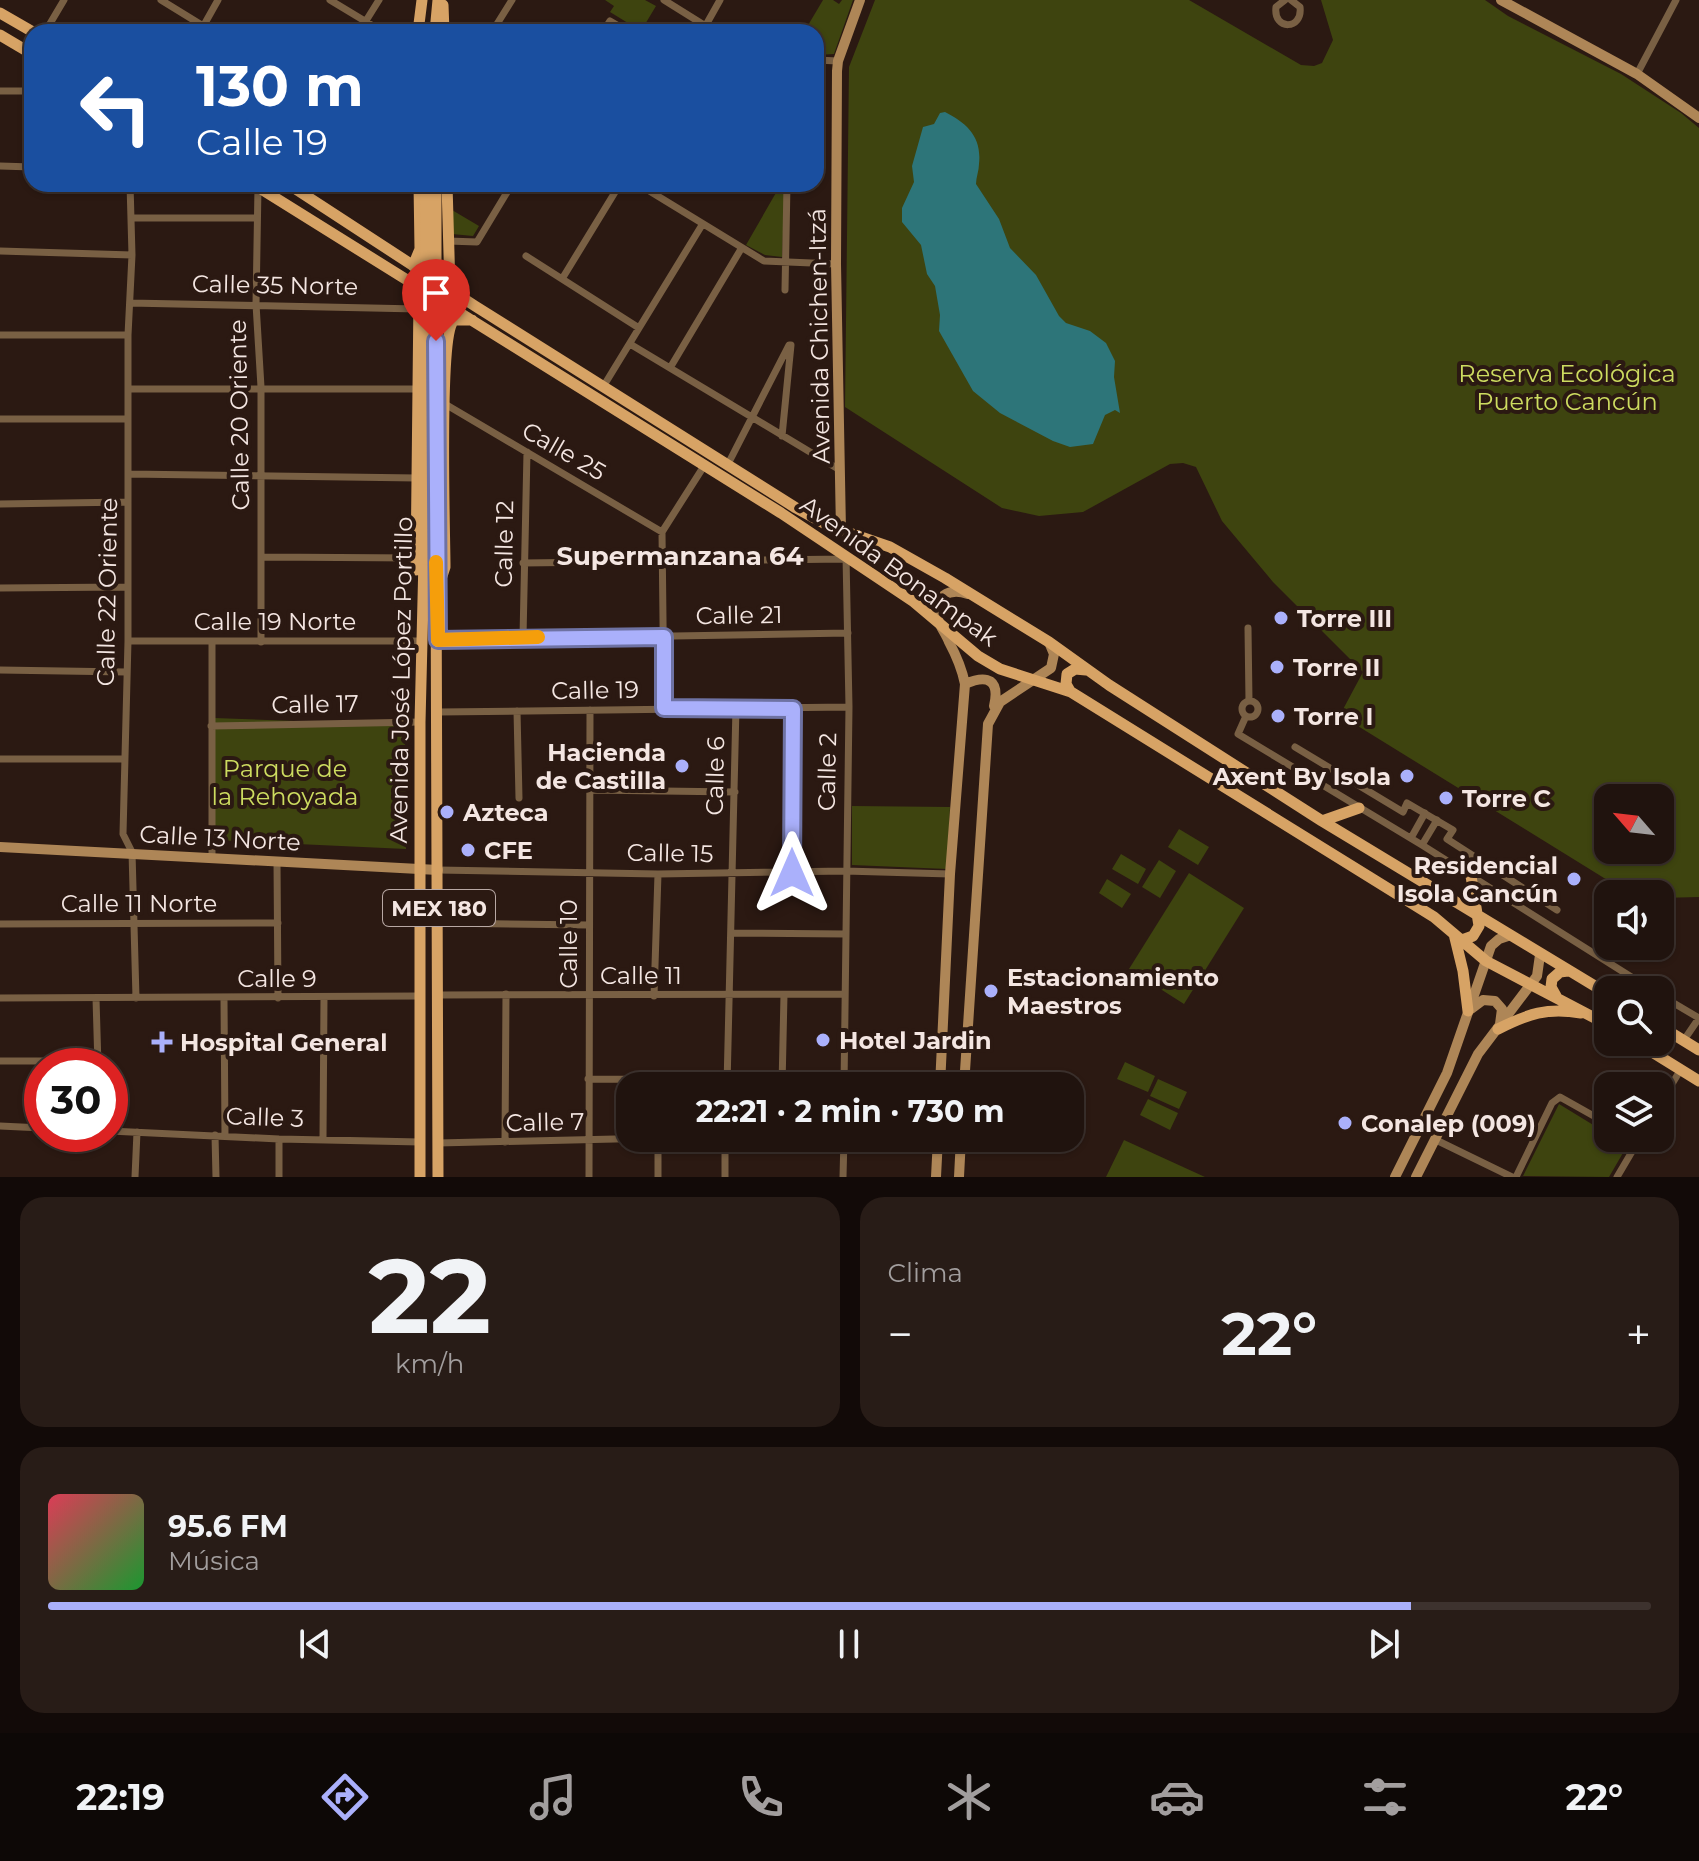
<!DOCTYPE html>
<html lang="es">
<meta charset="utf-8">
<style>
body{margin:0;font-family:Montserrat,sans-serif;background:#281c17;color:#f1f3f6;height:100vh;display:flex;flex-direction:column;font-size:30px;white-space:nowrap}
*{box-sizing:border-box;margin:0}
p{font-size:26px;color:#a29e9e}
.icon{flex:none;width:44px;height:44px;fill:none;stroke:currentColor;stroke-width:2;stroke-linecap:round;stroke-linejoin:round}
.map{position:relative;height:1177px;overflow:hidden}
.sheet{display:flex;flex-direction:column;gap:20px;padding:20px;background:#120a08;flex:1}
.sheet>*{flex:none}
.banner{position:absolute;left:24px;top:24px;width:800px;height:168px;border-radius:24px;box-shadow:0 2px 6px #0004,0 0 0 2px #3d322e;background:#1a4fa0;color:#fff;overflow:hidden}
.needle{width:52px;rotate:298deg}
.tools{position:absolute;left:1594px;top:784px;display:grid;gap:16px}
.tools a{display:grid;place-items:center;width:80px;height:80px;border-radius:16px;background:#20130e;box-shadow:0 2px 6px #0004,0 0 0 2px #3d322e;font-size:40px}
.speed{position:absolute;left:24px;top:1048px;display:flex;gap:16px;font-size:40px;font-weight:700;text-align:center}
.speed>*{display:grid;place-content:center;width:104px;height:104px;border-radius:50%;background:#20130e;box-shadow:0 2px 6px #0004,0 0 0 2px #3d322e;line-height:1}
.speed .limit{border:12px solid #d22;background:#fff;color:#111}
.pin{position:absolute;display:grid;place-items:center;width:68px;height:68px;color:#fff;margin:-82px -34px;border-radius:50% 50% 50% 0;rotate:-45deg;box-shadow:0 0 8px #0007}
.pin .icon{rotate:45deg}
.me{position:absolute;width:88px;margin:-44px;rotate:0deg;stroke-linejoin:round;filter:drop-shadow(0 0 6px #0008)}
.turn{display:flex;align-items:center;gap:28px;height:168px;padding:0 40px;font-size:36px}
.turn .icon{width:104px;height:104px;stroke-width:2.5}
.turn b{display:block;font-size:56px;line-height:68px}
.big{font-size:60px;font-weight:700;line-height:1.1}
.sheet .tile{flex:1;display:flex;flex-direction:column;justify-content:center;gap:12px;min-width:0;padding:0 28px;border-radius:24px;background:#281c17}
.sheet .dial{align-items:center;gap:0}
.dial b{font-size:104px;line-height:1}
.song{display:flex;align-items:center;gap:24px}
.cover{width:96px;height:96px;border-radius:12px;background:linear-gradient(135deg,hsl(350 70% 55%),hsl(130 70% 35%))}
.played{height:8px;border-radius:4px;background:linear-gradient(90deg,#aab0fb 85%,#3d322e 85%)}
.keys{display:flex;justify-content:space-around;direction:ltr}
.heat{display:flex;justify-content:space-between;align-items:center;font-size:44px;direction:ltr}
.sheet .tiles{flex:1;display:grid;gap:20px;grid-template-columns:1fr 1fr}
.tile:last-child{grid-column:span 2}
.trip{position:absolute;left:616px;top:1072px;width:468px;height:80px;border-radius:24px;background:#20130e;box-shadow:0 2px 6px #0004,0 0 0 2px #3d322e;font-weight:700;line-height:80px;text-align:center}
.menu{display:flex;height:128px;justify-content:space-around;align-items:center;background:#0d0806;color:#a29e9e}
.menu .icon{width:56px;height:56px}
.menu .current{color:#aab0fb}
.menu b{font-size:36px;color:#f1f3f6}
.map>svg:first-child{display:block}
.green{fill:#3e440f;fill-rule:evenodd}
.water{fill:#2d7579}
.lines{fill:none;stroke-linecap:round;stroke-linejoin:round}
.street{stroke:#796044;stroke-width:7}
.secondary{stroke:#ae8657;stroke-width:10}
.primary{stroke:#d7a365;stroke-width:11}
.primary-bridge{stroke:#d7a365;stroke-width:11}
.route-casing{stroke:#6e72a3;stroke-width:20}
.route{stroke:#aab0fb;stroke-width:14}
.slow{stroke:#f59e0b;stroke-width:14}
.poi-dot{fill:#aab0fb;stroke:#2b1912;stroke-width:3}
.labels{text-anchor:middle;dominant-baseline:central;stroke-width:8;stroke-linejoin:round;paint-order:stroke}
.shield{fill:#2b1912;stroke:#b8a8a4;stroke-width:2}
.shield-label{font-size:22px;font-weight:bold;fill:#f4e6e2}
.street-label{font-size:24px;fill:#f4e6e2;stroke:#2b1912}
.park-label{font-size:24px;fill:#cddc60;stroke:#2b1912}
.poi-label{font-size:24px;font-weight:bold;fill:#f4e6e2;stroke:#2b1912;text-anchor:start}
.neighbourhood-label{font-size:26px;font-weight:bold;fill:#f4e6e2;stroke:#2b1912}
</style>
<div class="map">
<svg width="1699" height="1177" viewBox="0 0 1699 1177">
<rect width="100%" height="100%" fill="#2b1912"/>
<path class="green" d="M605,0H645L656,6L641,31L610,12L614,6Z
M823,0H833L839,4L842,0H853L834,54L816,55V32H804Z
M875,0H1189L1301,65L1314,66L1322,63L1333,40L1321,0H1485L1508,16L1621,74L1681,113L1699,128V897L1660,898V894L1636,893L1604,878L1340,715L1363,672L1273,582L1222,521L1196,467L1183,463L1170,464L1083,512L1039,516L1002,508L845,407L849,67ZM1608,798H1660V850H1608Z
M781,184H785L782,257L765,255L746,245Z
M452,210L479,226L473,236L452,234Z
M214,718L405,725L406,849L214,840Z
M852,806L950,807L947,869L852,865Z
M1179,829L1209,847L1198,865L1168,847Z
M1121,854L1146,869L1138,884L1112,869Z
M1159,860L1176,871L1160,898L1142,887Z
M1189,873L1244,908L1184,1004L1129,969Z
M1107,879L1131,894L1122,908L1099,893Z
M1125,1062L1155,1076L1148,1092L1117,1079Z
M1158,1079L1187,1092L1179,1109L1150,1096Z
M1148,1099L1178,1113L1170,1130L1140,1115Z
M1559,1104L1608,1134V1138H1615L1627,1146L1609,1177L1523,1176Z
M1124,1140L1205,1177H1106Z"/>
<path class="water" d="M945,112C967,123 982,137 979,164C979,171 976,177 976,184L999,219L1010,248L1036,275L1059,316L1066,323L1090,331L1106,343L1115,361L1114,377L1120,413L1115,410L1105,415L1093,444L1070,447L1053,441L1000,413L973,391L939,331L940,315L935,286L927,274L921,245L902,222V208L914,182L912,166L923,127L934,124L940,113Z"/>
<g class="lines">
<path class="street" d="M161,0L213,32
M330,0L383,32
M664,0L704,25
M1285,0L1276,7C1273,31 1303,30 1300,7L1291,0
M45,32L64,0
M200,32L218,0
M359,32L379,0
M492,32L512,0
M603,32L610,21L629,32
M702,32L720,0
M816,60L838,61
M1637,74L1676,0
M0,91H32
M0,166L32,167
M130,184L132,255L128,335V641L123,834L132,852L136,998
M638,184L764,261L836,264
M258,187L256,304L261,387V642
M131,218H257
M448,241L477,242L512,184
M0,251L132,255
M526,256L639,328
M562,279L620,184
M785,290L787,184
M130,303L418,309
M0,335H128
M630,344L840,470
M670,368L741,249
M603,387L702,225
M129,389H417
M445,404L662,532
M0,419H128
M727,466L789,345H791L782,436
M128,474L417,478
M0,504L128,502
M261,557L416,558
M523,563L846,559
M0,588L127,587
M1248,628L1249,701
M523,637L527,452
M438,640L848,633
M128,641H422
M212,641V857
M0,670L126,672
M1242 709a8 8 0 1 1 16 0a8 8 0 1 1-16 0Z
M664,708L662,532L704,466
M517,711L519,798
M439,712L849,707
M1246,716L1238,734L1422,845L1652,990
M211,726L420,722
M1295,747L1403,812L1407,803L1453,830L1447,839L1557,910
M0,759H125
M590,790L735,792
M1411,838L1425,813
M1422,845L1437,820
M277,861L278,998
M438,870L658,874L845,871L950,874
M792,873L793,709
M439,923L588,925
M0,924L278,923
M731,933L845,934
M438,995L844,994
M1660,995L1699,1018
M654,996L658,874
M0,998L419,996
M96,998L98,1066
M224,998L225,1135
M1684,1040L1699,1018
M0,1061H98
M588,1079L727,1080
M727,1086L736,707
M782,1086L784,995
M844,1086L849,707L846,556
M1660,1104L1681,1069
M0,1126L42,1128
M110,1131L279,1139L420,1142
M215,1135L216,1177
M323,1138L324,998
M725,1138V1177
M1434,1139L1512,1177
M505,1142L506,994
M438,1143L658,1138H844
M135,1177L137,1132
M279,1177V1139
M589,1177L590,710
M658,1177V1138
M843,1177L844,1138
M1516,1177L1552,1103L1560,1097L1608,1124
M1617,1177L1640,1138"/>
<path class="secondary" d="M1501,0L1637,74L1699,118
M841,531L836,264L837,71L838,61L860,0
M965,684C988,674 1000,680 994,706
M0,847L438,870
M1471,1009L1483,1000L1495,1001L1502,1009L1500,1024
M940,1086L950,874L965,684C962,669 956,655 949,642C946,634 940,627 938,619C932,597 949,587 968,594
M964,1086L988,724L1000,702L1051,668L1054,654L1049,642
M936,1177L938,1138
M959,1177L961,1138
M1395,1177L1447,1073L1491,946L1499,939L1508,936
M1416,1177L1478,1054L1537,976L1540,955"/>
<path class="primary" d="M443,5L444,32
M0,13L33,32
M418,32L422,0
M435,32L438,0
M0,35L32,54
M253,184L781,513L914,602L978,656L1000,669L1071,692L1434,917L1486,961L1608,1025
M288,184L475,306L796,508L829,526L890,547L945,578L1049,642L1109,685L1322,821L1608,994
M447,184L450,289
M413,266L420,249L419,184
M414,284L419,296L416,570
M436,563L438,1177
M440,582L445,567C445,532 438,336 454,320H472
M1070,691L1066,684L1067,674L1075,669L1086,670
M1322,821L1359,808
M1454,934L1463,971L1468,1011
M1462,940L1473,936L1479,926L1471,876
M1556,996L1551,987L1552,979L1560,972L1568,971
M1660,1026L1699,1050
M1498,1029C1528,1014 1547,1007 1581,1013
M1636,1042L1699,1081
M420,1177V722L424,559"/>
<path class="primary-bridge" d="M424,559L426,184
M436,563V184"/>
</g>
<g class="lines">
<defs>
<path id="route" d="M436,341L438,640L664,637V708L793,709L792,873"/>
</defs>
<use href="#route" class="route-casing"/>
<use href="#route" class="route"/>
<path class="slow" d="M436,562L438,640L538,637"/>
</g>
<g class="poi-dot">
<circle cx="1281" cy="618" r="8"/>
<circle cx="1277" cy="667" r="8"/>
<circle cx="1278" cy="716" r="8"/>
<circle cx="682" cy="766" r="8"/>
<circle cx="1407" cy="776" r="8"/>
<circle cx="1446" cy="798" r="8"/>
<circle cx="447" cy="812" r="8"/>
<circle cx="468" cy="850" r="8"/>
<circle cx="1574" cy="879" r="8"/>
<circle cx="991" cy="991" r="8"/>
<circle cx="823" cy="1040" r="8"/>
<path d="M158 1030h8v8h8v8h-8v8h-8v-8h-8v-8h8z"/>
<circle cx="1345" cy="1123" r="8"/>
</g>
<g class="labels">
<rect class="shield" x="383" y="890" width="112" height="36" rx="6"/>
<g class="shield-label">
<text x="439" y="908">MEX 180</text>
</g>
<g class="street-label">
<text transform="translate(275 285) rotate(1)">Calle 35 Norte</text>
<text transform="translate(819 336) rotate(-91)">Avenida Chichen-Itzá</text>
<text transform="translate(239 415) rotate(-91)">Calle 20 Oriente</text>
<text transform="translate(564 451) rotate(30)">Calle 25</text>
<text transform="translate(504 544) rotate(-89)">Calle 12</text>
<text transform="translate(899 571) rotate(36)">Avenida Bonampak</text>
<text transform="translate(107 592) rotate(-89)">Calle 22 Oriente</text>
<text transform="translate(739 615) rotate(-1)">Calle 21</text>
<text x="275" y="621">Calle 19 Norte</text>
<text transform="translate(401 680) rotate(-89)">Avenida José López Portillo</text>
<text transform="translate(595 690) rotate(-1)">Calle 19</text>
<text transform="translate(315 704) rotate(-1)">Calle 17</text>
<text transform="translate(827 772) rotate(-89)">Calle 2</text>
<text transform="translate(715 776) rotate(-89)">Calle 6</text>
<text transform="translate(220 838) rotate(3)">Calle 13 Norte</text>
<text transform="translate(670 853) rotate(1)">Calle 15</text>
<text x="139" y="903">Calle 11 Norte</text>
<text transform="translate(568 944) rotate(-90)">Calle 10</text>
<text x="641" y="975">Calle 11</text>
<text x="277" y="978">Calle 9</text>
<text transform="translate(265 1117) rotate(2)">Calle 3</text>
<text transform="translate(545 1122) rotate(-1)">Calle 7</text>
</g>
<g class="park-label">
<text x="1567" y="373">Reserva Ecológica<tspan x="1567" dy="28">Puerto Cancún</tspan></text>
<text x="285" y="768">Parque de<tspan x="285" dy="28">la Rehoyada</tspan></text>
</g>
<g class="poi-label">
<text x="1297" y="618">Torre III</text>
<text x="1293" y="667">Torre II</text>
<text x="1294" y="716">Torre I</text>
<text x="666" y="752" text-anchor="end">Hacienda<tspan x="666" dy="28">de Castilla</tspan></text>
<text x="1391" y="776" text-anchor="end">Axent By Isola</text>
<text x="1462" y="798">Torre C</text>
<text x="463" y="812">Azteca</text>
<text x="484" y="850">CFE</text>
<text x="1558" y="865" text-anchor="end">Residencial<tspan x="1558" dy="28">Isola Cancún</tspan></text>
<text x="1007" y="977">Estacionamiento<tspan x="1007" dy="28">Maestros</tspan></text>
<text x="839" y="1040">Hotel Jardin</text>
<text x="180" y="1042">Hospital General</text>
<text x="1361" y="1123">Conalep (009)</text>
</g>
<g class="neighbourhood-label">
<text x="680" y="556">Supermanzana 64</text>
</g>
</g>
</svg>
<div class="tools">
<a><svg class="needle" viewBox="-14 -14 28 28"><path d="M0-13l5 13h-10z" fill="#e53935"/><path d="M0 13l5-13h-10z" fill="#a29e9e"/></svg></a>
<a><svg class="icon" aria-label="sound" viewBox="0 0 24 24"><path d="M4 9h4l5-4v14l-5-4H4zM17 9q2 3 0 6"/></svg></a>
<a><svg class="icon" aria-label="search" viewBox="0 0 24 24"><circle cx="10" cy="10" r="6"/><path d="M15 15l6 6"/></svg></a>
<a><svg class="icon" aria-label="layers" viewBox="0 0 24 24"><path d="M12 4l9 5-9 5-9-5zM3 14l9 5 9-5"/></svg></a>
</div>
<div class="speed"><div class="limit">30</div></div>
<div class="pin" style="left:436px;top:341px;background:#d93025"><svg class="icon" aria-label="arrive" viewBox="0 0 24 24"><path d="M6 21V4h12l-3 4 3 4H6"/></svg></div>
<svg class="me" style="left:792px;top:873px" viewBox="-20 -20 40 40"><path d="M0-17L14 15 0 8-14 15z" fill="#aab0fb" stroke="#fff" stroke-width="4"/></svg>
<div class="trip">22:21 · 2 min · 730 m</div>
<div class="banner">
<div class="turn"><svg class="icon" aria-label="left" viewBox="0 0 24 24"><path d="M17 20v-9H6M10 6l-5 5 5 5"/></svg><div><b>130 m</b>Calle 19</div></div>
</div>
</div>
<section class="sheet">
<div class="tiles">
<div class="tile dial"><b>22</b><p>km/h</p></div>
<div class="tile"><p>Clima</p>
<div class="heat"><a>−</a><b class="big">22°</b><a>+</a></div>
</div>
<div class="tile">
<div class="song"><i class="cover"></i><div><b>95.6 FM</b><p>Música</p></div></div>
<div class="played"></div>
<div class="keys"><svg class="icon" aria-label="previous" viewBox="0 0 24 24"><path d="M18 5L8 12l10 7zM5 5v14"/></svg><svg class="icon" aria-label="pause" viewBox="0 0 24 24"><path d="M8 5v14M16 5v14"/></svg><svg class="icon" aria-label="next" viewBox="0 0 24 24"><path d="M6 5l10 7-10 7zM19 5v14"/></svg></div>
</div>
</div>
</section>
<nav class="menu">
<b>22:19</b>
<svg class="icon current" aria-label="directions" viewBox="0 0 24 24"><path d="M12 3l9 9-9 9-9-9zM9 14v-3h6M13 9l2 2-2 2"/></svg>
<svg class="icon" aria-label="music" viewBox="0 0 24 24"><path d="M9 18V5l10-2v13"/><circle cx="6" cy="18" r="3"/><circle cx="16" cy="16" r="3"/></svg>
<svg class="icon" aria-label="phone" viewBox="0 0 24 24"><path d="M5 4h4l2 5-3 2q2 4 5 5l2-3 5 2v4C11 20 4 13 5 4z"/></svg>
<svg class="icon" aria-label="climate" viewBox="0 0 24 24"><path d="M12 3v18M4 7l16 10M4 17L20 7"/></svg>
<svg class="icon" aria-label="car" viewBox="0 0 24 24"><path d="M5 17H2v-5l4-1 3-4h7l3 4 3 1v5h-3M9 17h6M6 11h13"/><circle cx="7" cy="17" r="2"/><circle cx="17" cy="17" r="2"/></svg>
<svg class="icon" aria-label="filters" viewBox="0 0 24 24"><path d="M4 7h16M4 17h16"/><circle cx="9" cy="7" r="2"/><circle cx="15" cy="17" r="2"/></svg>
<b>22°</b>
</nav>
